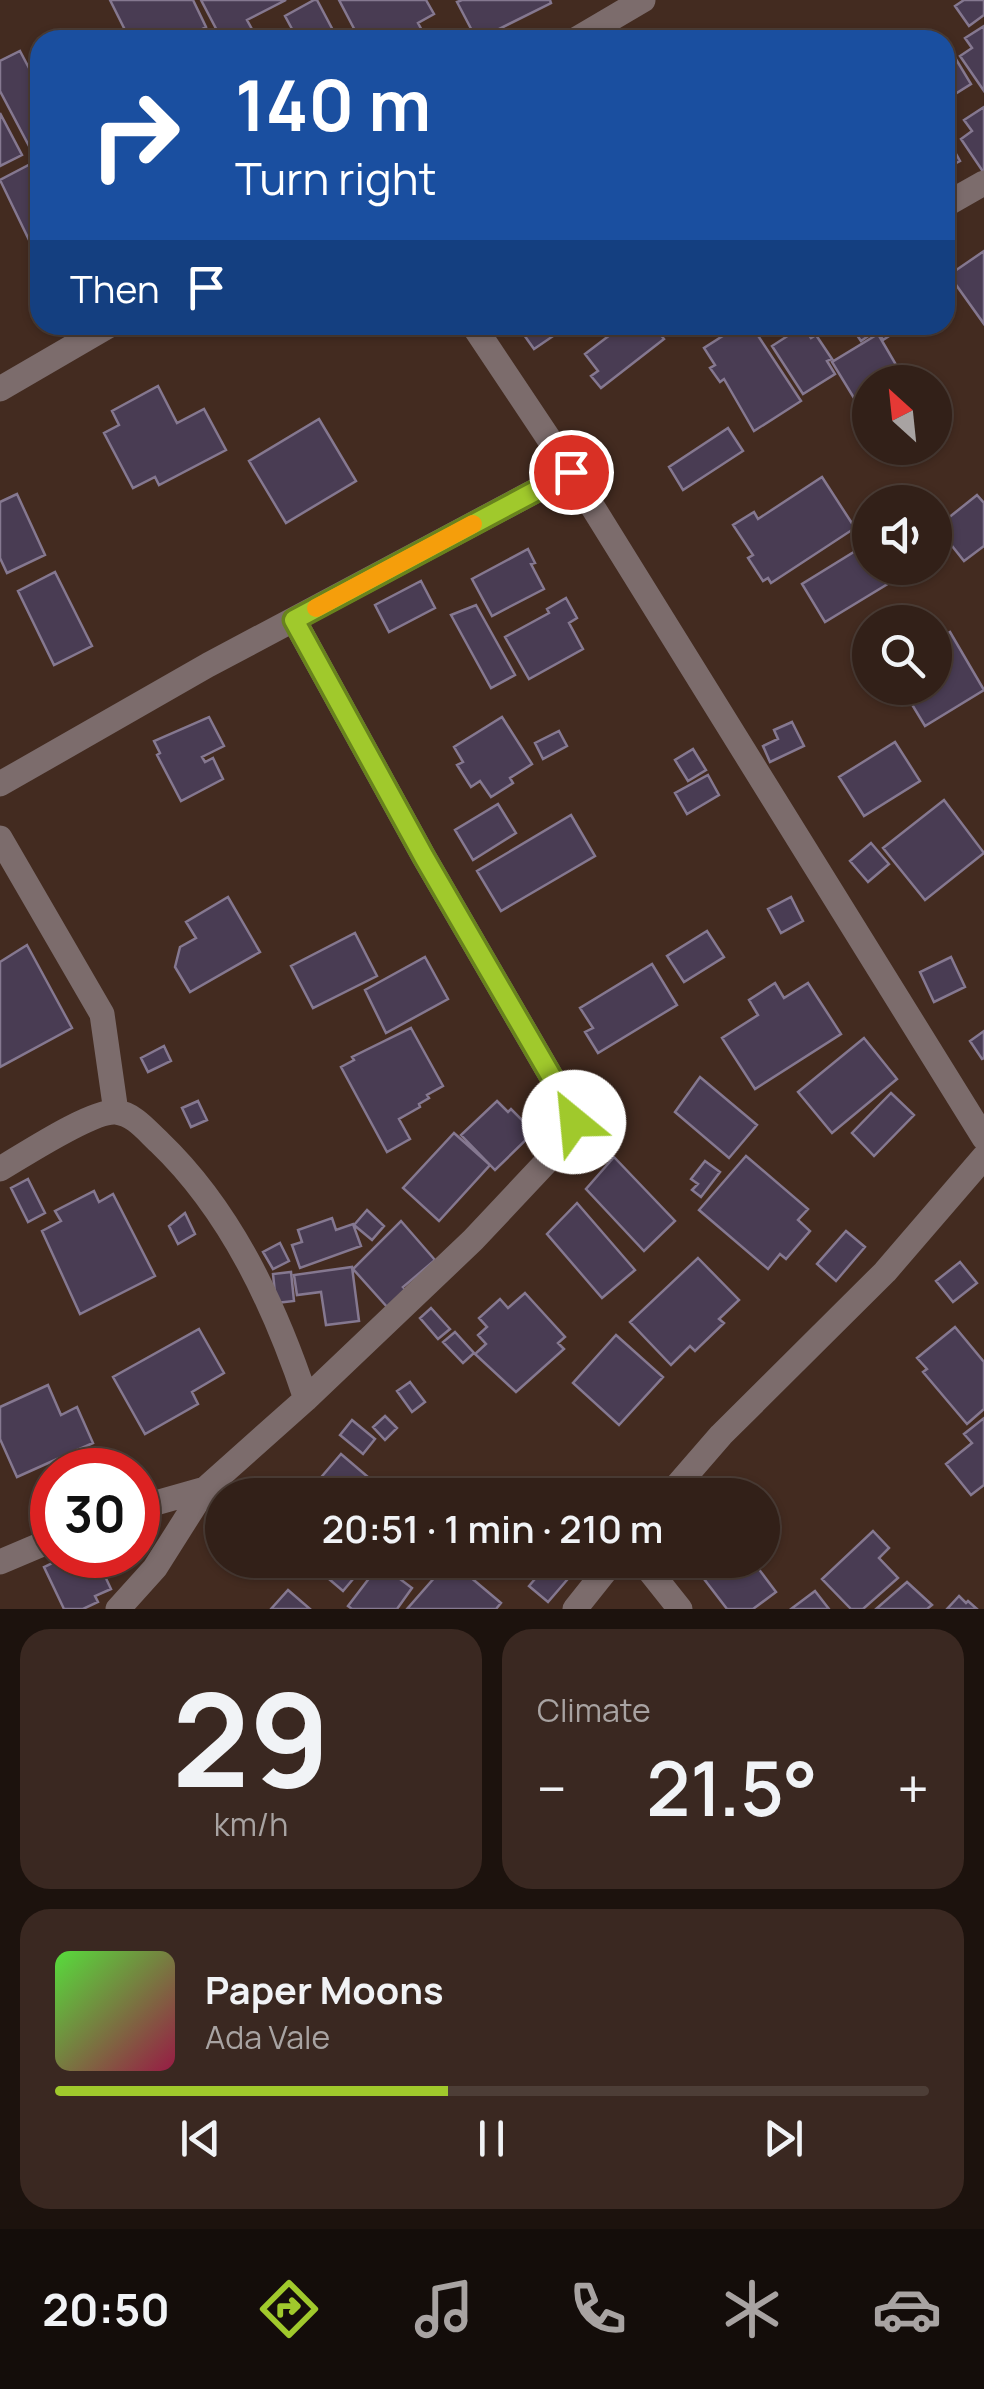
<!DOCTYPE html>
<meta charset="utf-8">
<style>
body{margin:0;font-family:Manrope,sans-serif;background:#3a2821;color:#f1f3f6;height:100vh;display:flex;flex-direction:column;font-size:38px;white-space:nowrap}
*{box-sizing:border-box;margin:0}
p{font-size:32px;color:#a8a3a2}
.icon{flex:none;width:55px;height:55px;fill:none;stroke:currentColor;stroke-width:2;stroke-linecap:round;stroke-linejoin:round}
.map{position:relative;height:1609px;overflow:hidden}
.panel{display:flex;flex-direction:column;gap:20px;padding:20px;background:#1c120d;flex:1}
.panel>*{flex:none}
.banner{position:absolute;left:30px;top:30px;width:925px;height:305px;border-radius:30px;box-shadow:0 2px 8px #0004,0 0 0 2px #4d3e37;background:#1a4fa0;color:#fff;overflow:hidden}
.needle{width:65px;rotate:333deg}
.tools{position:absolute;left:852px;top:365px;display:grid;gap:20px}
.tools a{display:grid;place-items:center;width:100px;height:100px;border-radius:50%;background:#322018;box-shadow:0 2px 8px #0004,0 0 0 2px #4d3e37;font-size:50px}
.speed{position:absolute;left:30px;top:1448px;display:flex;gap:20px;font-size:50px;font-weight:700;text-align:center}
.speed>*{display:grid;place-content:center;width:130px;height:130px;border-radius:50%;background:#322018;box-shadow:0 2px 8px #0004,0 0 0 2px #4d3e37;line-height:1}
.speed .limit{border:15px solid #d22;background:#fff;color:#111}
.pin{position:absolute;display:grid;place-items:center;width:85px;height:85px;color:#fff;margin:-42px;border:5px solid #fff;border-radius:50%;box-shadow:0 2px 10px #0007}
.me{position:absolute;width:110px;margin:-55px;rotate:332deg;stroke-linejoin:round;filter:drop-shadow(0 0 8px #0008)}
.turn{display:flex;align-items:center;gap:35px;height:210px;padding:0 40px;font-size:45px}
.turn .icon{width:130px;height:130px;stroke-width:2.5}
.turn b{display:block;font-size:70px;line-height:85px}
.then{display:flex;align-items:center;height:95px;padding:0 40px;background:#0003;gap:20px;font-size:38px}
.big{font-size:75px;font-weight:600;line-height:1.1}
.panel .card{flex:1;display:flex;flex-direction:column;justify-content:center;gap:15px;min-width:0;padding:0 35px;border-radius:30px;background:#3a2821}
.panel .dial{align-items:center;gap:0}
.dial b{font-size:130px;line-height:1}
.song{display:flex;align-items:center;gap:30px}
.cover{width:120px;height:120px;border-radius:15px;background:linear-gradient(135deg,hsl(110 70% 55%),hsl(340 70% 35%))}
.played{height:10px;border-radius:5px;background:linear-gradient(90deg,#a0c92c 45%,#4d3e37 45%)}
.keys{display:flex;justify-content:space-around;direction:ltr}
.heat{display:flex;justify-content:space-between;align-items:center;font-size:55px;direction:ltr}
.panel .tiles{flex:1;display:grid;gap:20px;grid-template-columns:1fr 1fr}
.card:last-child{grid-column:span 2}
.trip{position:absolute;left:205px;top:1478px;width:575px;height:100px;border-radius:50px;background:#322018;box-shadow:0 2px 8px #0004,0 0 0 2px #4d3e37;font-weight:600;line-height:100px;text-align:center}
.dock{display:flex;height:160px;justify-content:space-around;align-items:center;background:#140d0a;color:#a8a3a2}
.dock .icon{width:70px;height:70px}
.dock .active{color:#a0c92c}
.dock b{font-size:45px;color:#f1f3f6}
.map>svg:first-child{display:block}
.building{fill:#493c53;stroke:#857890;stroke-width:2.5}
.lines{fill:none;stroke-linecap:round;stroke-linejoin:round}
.minor{stroke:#7c6c6c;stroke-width:25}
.route-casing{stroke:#68831d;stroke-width:25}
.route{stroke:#a0c92c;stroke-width:18}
.slow{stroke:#f59e0b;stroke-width:18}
</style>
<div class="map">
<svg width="984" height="1609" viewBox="0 0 984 1609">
<rect width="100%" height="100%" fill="#432b20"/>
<path class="building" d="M110,0H193L206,27L190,35L193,40H130Z
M201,0H286L247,20L253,31L237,40H222Z
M314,0H317L336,36L328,40H298L285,16Z
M339,0H426L434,14L418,23L425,36L417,40H360Z
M462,0H550L551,3L477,40L457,2Z
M964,0H984V15L969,26L955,6Z
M984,26V91L960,56L972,48L965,38Z
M945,41L971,84L947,99L945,96Z
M20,51L40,89V140L29,146L0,91V61Z
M984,107V173L961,139L972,131L964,120Z
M0,113L22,155L0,166Z
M945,134L960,161L945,169Z
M40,159V237L30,242L0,180Z
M984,251V324L949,275Z
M517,325H554L559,332L534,349Z
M623,325H653L664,339L601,388L591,376L598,371L585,354Z
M740,325H751L801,401L754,431L724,379L720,382L710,368L715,365L704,348Z
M850,325H893L897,331L883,340L877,330L861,341Z
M803,326L811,338L816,335L832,359L827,361L835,374L803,394L772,346Z
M878,334L902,375L890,382H870V395L857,403L832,362Z
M158,386L177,423L204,409L226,450L159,485L155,477L133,488L104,433L119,425L112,411Z
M319,419L356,481L286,523L249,461Z
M728,428L743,451L683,490L669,467Z
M822,477L855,528L771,583L768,578L763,581L748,558L753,555L733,525L754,512L758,519Z
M17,494L45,555L7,573L0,558V502Z
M977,495L984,503V546L964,561L937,527Z
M870,542V568H914L825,622L802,584Z
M528,549L535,563L531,564L544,589L492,616L472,579Z
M55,572L92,646L54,665L18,591Z
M421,581L435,608L389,632L375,605Z
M566,598L577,618L569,623L583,649L529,679L505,637L549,613L547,609Z
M476,605L515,675L491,688L451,615Z
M950,632L984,690L925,726L902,688H935V641Z
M209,717L224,746L202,757L205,762L213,758L223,779L181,801L157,755L160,753L154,741Z
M502,717L532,764L510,778L513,783L491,797L480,781L471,787L457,765L463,762L454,747Z
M792,722L804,746L770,762L763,746L778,739L774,730Z
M559,731L567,746L543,759L535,743Z
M895,742L920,781L864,816L839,777Z
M693,749L706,770L688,781L675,760Z
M708,775L719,795L687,814L675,793Z
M944,800L984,853L925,900L883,848Z
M498,804L516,833L473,860L455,830Z
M571,815L595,856L501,911L477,871Z
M871,843L889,864L868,882L850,861Z
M228,897L260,952L190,992L175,967L180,947L196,938L186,922Z
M791,897L803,921L781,933L768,909Z
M707,931L724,957L684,982L667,956Z
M355,933L377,976L313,1008L291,966Z
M27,945L72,1028L0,1067V962Z
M425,957L448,999L386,1033L365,990Z
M951,957L965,987L934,1002L920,972Z
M652,964L677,1005L598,1053L585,1032L593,1028L580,1008Z
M775,983L784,998L808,983L841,1034L755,1089L722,1038L758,1015L749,1000Z
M411,1028L443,1086L427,1095L429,1098L419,1104L420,1107L399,1119L410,1139L387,1152L341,1067L354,1060L352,1057Z
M984,1031V1058L982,1059L970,1041Z
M864,1038L897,1079L832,1133L798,1092Z
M164,1046L171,1061L148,1072L141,1058Z
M700,1077L757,1125L729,1158L675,1112Z
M891,1093L914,1115L874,1156L852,1133Z
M198,1101L207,1120L191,1127L182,1108Z
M497,1101L508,1112L511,1109L534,1132L495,1170L461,1135Z
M454,1133L490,1165L439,1221L403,1188Z
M746,1156L808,1209L798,1220L810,1231L786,1259L780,1254L768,1269L699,1210Z
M614,1157L675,1221L644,1251L586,1189Z
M705,1161L720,1172L701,1197L692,1190L698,1184L691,1179Z
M28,1179L45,1213L28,1222L11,1188Z
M94,1191L99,1202L113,1194L155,1276L80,1314L42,1231L61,1221L55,1211Z
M577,1203L635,1270L602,1298L547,1234Z
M367,1210L384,1226L372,1240L354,1225Z
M185,1213L195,1234L178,1244L169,1226Z
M332,1218L336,1230L353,1224L361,1246L300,1268L292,1245L302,1242L298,1230Z
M401,1221L435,1260L403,1287L407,1291L388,1308L353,1269Z
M846,1231L865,1247L836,1281L817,1264Z
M280,1243L289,1261L273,1269L263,1252Z
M698,1258L739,1300L719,1319L724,1323L695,1351L690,1346L671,1365L630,1322Z
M960,1262L977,1283L953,1302L936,1281Z
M352,1267L359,1321L326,1325L321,1292L297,1295L294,1275Z
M291,1272L294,1301L276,1303L273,1274Z
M525,1293L565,1337L558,1343L564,1349L516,1392L475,1354L486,1344L478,1335L487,1327L479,1318L500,1299L508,1308Z
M431,1308L450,1329L438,1339L420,1318Z
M955,1327L984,1362V1409L967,1424L923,1372L927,1369L917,1358Z
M199,1329L224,1373L192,1392L198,1404L145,1434L113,1377Z
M455,1332L474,1353L463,1363L443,1342Z
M616,1335L663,1377L619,1425L573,1383Z
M410,1382L425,1402L412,1412L397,1391Z
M48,1385L61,1415L77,1407L93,1443L17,1477L0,1439V1407Z
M385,1416L397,1428L385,1440L373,1427Z
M984,1418V1485L971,1495L946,1464L972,1443L964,1434Z
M352,1420L375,1439L363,1454L340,1435Z
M341,1454L389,1495H306Z
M618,1482L634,1495H608Z
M873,1531L889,1548L879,1558L898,1578L863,1609H851L822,1579Z
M69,1555H95L111,1589L95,1596L98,1602L83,1609H64L44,1567Z
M317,1560H369L343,1591L322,1573L326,1568Z
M450,1560L501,1603L496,1609H407Z
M551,1560H572L579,1566L548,1602L529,1586Z
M701,1560H752L776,1592L753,1609H727L701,1575L709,1570Z
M380,1564L412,1588L397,1609H352L348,1606Z
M907,1582L932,1605L927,1609H876Z
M288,1590L310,1609H271Z
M815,1591L829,1609H791Z
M959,1596L966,1603L968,1601L977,1609H947Z"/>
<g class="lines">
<path class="minor" d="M575,40L643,0
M945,205L984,183
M473,325L571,472L984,1138
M0,389L110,325
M0,784L208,665L571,472
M0,838L102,1014L116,1112
M0,1169C24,1155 92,1110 116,1112C134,1114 147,1131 159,1142C231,1211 275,1306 306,1399
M669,1495L721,1435L885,1272L984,1157
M138,1508L205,1489
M641,1560L680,1609
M0,1562L52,1540
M118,1609L155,1568L205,1489L306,1399L473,1240L567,1140L574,1122L573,1114L424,857L294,620
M575,1609L614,1560"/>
</g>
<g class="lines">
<defs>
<path id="route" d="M571,472L294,620L424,857L573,1114L574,1122"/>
</defs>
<use href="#route" class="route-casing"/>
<use href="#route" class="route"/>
<path class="slow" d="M316,608L473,524"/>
</g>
</svg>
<div class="tools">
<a><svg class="needle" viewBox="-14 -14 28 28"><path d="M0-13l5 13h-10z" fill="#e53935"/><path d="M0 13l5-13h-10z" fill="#a8a3a2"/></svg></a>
<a><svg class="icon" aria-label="sound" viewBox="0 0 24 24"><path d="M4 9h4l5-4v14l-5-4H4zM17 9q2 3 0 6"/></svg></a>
<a><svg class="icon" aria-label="search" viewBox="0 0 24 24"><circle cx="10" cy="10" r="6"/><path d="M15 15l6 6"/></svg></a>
</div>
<div class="speed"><div class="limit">30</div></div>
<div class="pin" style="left:571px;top:472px;background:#d93025"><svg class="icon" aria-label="arrive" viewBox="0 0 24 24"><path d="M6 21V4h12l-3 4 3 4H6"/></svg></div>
<svg class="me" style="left:574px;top:1122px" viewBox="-20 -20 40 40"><circle r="19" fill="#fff"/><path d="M0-13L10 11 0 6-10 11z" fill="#a0c92c"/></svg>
<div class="trip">20:51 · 1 min · 210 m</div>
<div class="banner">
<div class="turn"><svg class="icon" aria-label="right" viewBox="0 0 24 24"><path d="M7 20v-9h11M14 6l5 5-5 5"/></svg><div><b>140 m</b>Turn right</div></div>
<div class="then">Then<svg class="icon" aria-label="arrive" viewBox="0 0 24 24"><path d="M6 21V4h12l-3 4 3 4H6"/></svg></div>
</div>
</div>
<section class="panel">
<div class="tiles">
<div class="card dial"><b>29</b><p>km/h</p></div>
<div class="card"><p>Climate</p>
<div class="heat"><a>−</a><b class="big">21.5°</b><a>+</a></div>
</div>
<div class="card">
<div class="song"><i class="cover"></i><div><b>Paper Moons</b><p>Ada Vale</p></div></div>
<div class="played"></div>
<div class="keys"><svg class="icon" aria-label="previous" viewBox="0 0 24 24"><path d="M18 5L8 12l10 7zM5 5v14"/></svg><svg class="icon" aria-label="pause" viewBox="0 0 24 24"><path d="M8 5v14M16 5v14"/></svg><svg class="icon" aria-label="next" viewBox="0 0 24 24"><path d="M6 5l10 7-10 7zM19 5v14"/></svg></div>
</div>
</div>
</section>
<nav class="dock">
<b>20:50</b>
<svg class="icon active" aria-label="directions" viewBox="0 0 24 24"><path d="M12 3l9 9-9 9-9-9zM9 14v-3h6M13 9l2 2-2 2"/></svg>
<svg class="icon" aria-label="music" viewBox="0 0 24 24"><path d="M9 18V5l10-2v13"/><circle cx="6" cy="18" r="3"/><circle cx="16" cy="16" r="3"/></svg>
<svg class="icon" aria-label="phone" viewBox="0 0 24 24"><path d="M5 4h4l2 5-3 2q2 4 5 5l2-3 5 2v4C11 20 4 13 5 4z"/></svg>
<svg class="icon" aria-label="climate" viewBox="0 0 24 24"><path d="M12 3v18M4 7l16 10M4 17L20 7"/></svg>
<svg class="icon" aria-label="car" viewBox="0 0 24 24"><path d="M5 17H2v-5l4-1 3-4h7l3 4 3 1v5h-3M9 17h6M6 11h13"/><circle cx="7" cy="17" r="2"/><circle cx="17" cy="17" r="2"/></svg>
</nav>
